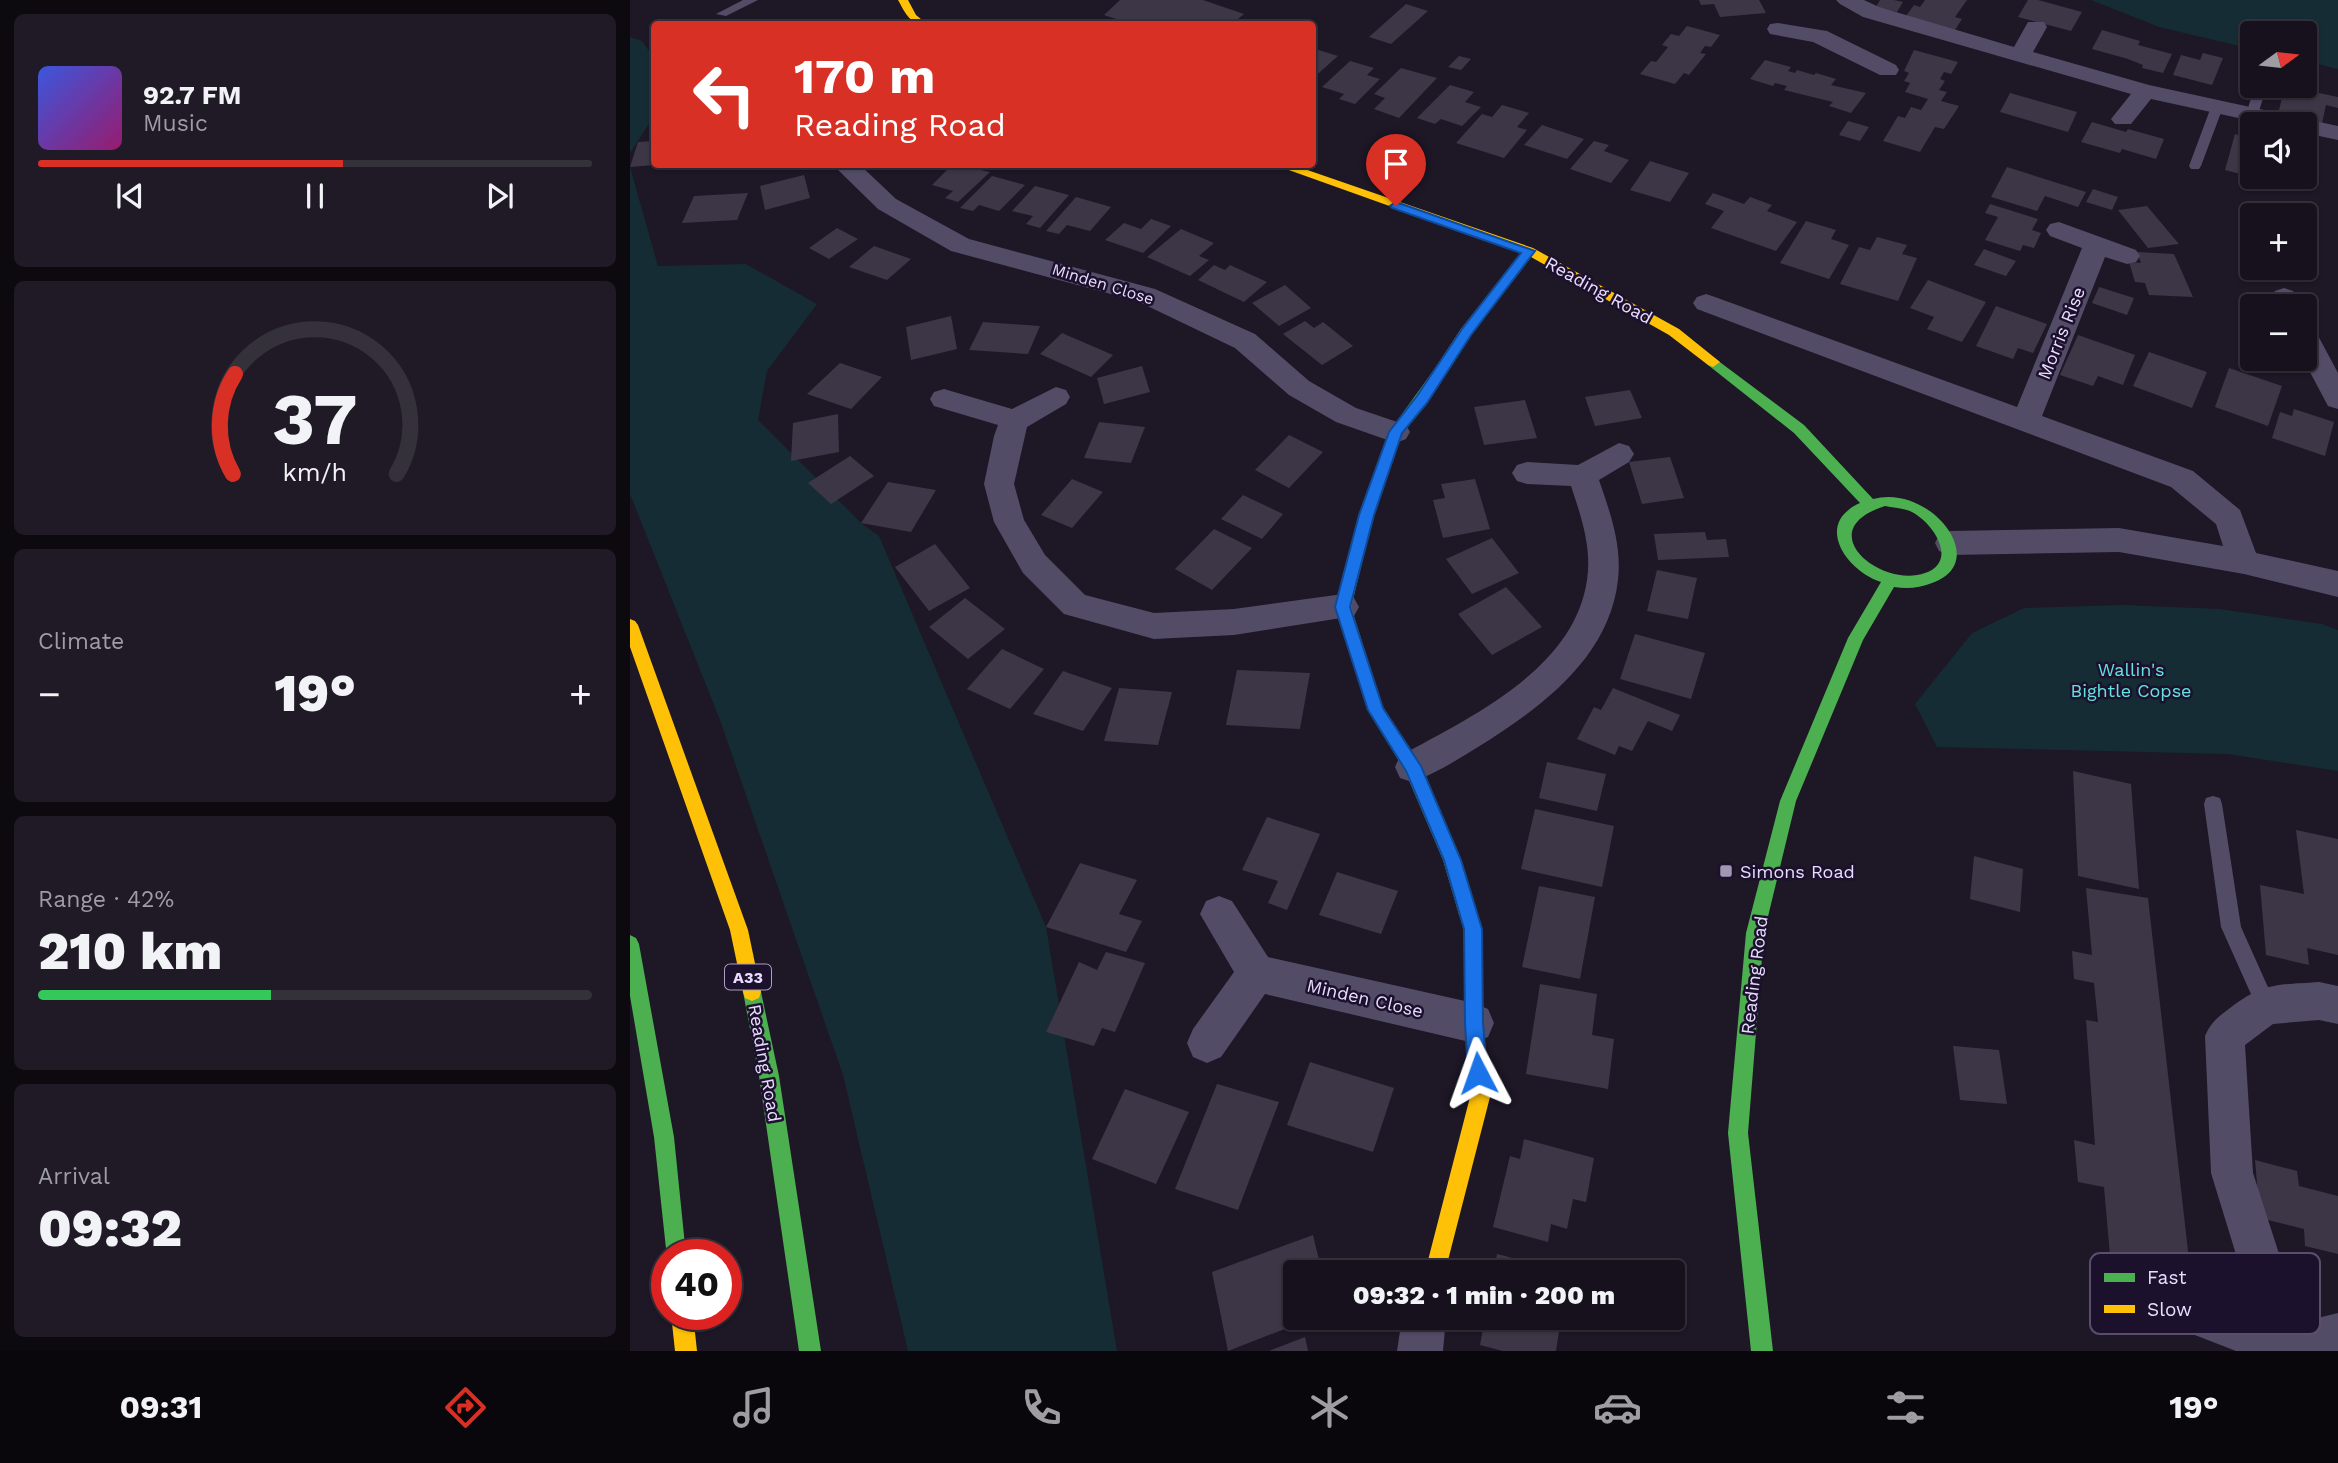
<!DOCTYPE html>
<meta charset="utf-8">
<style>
body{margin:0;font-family:"Work Sans",sans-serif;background:#1f1a25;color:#f1f3f6;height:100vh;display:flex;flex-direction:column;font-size:26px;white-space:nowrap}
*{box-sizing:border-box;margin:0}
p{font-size:23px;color:#9e9da3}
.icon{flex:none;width:38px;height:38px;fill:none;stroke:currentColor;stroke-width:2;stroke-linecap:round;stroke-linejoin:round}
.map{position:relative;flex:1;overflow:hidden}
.drawer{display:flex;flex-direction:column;gap:14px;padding:14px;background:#0c090f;width:630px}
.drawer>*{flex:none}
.guide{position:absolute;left:21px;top:21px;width:665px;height:147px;border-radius:7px;box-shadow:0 2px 5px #0004,0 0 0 2px #35313b;background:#d93025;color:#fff;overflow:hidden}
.needle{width:46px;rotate:75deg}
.tools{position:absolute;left:1610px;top:21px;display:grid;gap:14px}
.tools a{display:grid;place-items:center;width:77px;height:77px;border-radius:7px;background:#16111c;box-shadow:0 2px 5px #0004,0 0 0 2px #35313b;font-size:35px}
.speed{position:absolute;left:21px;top:1239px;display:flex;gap:14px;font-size:35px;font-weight:700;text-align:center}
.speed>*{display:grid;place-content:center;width:91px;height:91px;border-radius:50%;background:#16111c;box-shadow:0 2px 5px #0004,0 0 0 2px #35313b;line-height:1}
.speed .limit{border:10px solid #d22;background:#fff;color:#111}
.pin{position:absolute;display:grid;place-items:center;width:60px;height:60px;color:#fff;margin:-72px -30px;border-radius:50% 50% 50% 0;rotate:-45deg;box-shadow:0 0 7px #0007}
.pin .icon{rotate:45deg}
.me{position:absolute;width:77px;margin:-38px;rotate:356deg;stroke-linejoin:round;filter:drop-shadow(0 0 5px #0008)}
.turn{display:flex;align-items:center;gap:24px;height:147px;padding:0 28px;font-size:32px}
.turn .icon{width:91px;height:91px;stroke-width:2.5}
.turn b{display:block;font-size:49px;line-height:60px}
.big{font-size:52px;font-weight:800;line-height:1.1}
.drawer .card{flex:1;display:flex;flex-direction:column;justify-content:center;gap:10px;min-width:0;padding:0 24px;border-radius:10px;background:#1f1a25}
.drawer .dial{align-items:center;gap:0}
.dial svg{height:182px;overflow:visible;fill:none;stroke:#35313b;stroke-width:7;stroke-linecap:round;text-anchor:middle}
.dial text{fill:#f1f3f6;stroke:none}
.song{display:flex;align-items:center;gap:21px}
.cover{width:84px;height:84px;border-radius:10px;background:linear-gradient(135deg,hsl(230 70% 55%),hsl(320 70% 35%))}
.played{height:7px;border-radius:4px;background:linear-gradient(90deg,#d93025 55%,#35313b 55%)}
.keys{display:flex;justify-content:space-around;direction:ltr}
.heat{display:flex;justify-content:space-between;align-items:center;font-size:38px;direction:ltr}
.charge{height:10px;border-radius:5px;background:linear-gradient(90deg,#34c759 42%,#35313b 0)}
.trip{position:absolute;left:653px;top:1260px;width:402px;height:70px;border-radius:7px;background:#16111c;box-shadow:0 2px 5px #0004,0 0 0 2px #35313b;font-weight:800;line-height:70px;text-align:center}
.tab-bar{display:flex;height:112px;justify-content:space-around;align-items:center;background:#09070b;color:#9e9da3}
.tab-bar .icon{width:49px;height:49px}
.tab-bar .active{color:#d93025}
.tab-bar b{font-size:32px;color:#f1f3f6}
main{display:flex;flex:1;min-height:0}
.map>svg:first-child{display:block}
.green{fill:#152c34}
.building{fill:#3d3647}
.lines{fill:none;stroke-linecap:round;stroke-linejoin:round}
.lane{fill:#534c67;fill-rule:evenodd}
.street{fill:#534c67;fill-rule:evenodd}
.fast{fill:#4caf50;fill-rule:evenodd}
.slow{fill:#ffc107;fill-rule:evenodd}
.route{fill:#1a73e8;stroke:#114b97;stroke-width:2}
.poi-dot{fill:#a297b3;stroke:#1c112c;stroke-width:2.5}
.labels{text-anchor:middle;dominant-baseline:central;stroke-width:5;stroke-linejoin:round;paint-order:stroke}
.far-street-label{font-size:16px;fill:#e9dcff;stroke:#1c112c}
.shield{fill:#1c112c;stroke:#ac9fc0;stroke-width:2}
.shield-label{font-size:16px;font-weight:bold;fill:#e9dcff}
.street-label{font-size:18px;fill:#e9dcff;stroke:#1c112c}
.park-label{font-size:18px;fill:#64e3e2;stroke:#1c112c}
.poi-label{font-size:18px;fill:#e9dcff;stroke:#1c112c;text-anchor:start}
.key{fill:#1c112c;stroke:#5a4e6b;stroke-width:2}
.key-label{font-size:19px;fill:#e9dcff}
</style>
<main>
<section class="drawer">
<div class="card">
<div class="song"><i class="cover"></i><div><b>92.7 FM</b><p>Music</p></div></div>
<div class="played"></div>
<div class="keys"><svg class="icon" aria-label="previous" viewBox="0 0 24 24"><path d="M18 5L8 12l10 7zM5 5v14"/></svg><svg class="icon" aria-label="pause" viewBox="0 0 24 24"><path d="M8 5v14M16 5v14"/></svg><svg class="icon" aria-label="next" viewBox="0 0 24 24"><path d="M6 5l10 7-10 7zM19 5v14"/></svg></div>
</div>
<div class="card dial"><svg viewBox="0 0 100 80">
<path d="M14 69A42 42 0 1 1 86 69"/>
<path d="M14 69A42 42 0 0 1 15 25" stroke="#d93025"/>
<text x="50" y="56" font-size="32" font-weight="700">37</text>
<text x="50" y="72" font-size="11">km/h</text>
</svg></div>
<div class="card"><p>Climate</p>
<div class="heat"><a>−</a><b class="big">19°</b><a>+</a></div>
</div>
<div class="card"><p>Range · 42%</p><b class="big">210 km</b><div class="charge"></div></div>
<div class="card"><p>Arrival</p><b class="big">09:32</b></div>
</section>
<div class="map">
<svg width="1708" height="1351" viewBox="0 0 1708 1351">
<rect width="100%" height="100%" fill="#1d1726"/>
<path class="green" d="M1461,0H1708V69L1675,61V33H1622V49L1529,27Z
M0,37L12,41L24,58V116L0,153Z
M0,167L28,266L116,264L187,304L137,371L128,420L231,523L249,536L416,927L487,1351H278L213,1075L90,720L0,494Z
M1492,605L1589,609L1692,624L1708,630V771L1598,754L1307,747L1285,704L1342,633L1394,608Z"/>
<path class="building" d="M490,0H573L614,14L602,24H501L474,15Z
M1069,0H1129L1136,13L1090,17L1084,4L1071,5Z
M1250,0H1264L1273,2L1267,12L1246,7Z
M1295,0H1337L1325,17L1332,19L1325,30L1276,16L1284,5L1290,7Z
M1398,0H1408L1452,12L1441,31L1388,17Z
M776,4L798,11L761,44L739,37Z
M1057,26L1090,35L1081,47L1075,46L1070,53L1076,54L1059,75L1054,73L1045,84L1010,74L1021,61L1026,62L1038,47L1032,45L1041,34L1049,36Z
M1472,30L1510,41L1508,45L1542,54L1533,73L1512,68L1513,65L1498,59L1462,49Z
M682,48L708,56L682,79Z
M1284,50L1328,62L1321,74L1314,72L1310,79L1315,81L1309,90L1317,92L1311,101L1329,106L1314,129L1305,127L1290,152L1253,141L1268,116L1275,118L1281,107L1291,110L1298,99L1275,92L1280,83L1274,81L1279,73L1274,71Z
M1573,53L1593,58L1582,85L1543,75L1551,55L1570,60Z
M829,56L841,59L831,70L818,67Z
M1135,60L1161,67L1158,71L1165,73L1167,70L1184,75L1186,73L1206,79L1201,85L1236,93L1221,113L1199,106L1203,102L1154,90L1157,86L1145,83L1143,86L1120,79Z
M720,61L744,68L737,75L750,79L725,104L709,99L714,94L692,87Z
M771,68L807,78L769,118L744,109L755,98L744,94Z
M820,85L844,92L835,102L851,107L832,126L811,119L805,124L787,118Z
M1655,86L1708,97V108L1696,105L1691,128L1647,118Z
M1380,93L1447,112L1438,132L1370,112Z
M872,105L899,113L887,127L897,130L874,158L826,143L852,114L862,117Z
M1218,121L1239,127L1230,141L1209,135Z
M1462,122L1496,132L1498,129L1534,139L1526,159L1492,149L1490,153L1451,142Z
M912,125L954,139L937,159L894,145Z
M1605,134L1622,139V177L1595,170Z
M24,141V165L0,167L8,142Z
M964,141L979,145L974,151L999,160L981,183L940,169Z
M1020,161L1059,173L1040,202L1000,190Z
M323,164L360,172L328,202L315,198L323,191L302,185Z
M1377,167L1456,192L1448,207L1415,196L1407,211L1361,197Z
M174,175L180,198L135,210L130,186Z
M362,176L395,185L369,211L349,205L343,211L330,208Z
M1625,177H1658L1656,186Z
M405,186L439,195L410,228L396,224L403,216L382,211Z
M1463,189L1488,197L1482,210L1456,202Z
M118,193L107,220L52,223L64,196Z
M1083,193L1114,204L1120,197L1142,205L1137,211L1167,222L1146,251L1081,228L1094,211L1075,204Z
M446,197L481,207L460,231L437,225L429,234L416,231Z
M1360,204L1408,219L1402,230L1411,233L1404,248L1393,245L1390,251L1355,240L1368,217L1355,213Z
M1517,206L1549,244L1518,248L1488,210Z
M521,219L541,226L513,253L475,240L494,223L511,229Z
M1176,221L1206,230L1201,239L1219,245L1199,279L1150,263Z
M207,228L228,239L199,259L179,248Z
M551,229L584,243L569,256L579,260L560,276L517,257Z
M1247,237L1277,245L1272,254L1287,258L1268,301L1210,284L1229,247L1240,250Z
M244,246L281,259L257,280L219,267Z
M1354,249L1386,261L1376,276L1344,265Z
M1507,252L1544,254L1563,297L1519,295L1515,283L1505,282L1499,262L1511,263Z
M584,265L595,270L600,265L637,282L614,302L568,280Z
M1298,280L1356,302L1332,342L1297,329L1304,317L1280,308Z
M655,285L681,308L649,326L622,303Z
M1469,287L1504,298L1497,315L1462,303Z
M1366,306L1417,324L1403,353L1388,348L1383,359L1346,346Z
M321,316L327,349L281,360L276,327Z
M675,321L684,328L693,322L723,346L692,365L653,334Z
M353,322L410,326L398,354L339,350Z
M432,333L483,355L461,377L410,354Z
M1448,335L1505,355L1493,385L1468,376L1463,386L1430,375Z
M1519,352L1577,372L1562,408L1503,386Z
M210,363L252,377L221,409L177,394Z
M512,366L520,392L474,404L467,378Z
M1599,368L1652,386L1638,426L1585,407Z
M1000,390L1012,418L965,426L955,397Z
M895,400L907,438L854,445L844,407Z
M1664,409L1704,422L1695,456L1642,438L1650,412L1662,416Z
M208,414L209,452L161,461L163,423Z
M469,422L515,427L501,463L454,458Z
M659,435L693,452L659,488L625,470Z
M220,456L244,476L201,504L178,483Z
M1040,457L1054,498L1012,504L999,462Z
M442,479L473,492L442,528L411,515Z
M845,479L860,529L813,538L803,500L815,498L811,484Z
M258,482L306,490L281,532L231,523Z
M613,495L653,514L632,539L591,519Z
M584,529L622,548L582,590L545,569Z
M1075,532L1077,540L1096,539L1099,557L1028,560L1024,534Z
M862,538L889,573L842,594L816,559Z
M305,544L340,588L299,611L265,567Z
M1027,570L1067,578L1058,619L1017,611Z
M876,587L912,627L862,655L828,614Z
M335,598L375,629L338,659L299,627Z
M1005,634L1075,653L1061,699L990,679Z
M372,649L414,669L380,709L337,689Z
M607,670L680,673L670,729L596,725Z
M433,671L482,688L453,731L403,714Z
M489,688L542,692L528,745L474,741Z
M983,688L1050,715L1042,731L1018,721L1002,751L989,746L985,755L947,739L964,707L971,710Z
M917,762L976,774L967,811L909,798Z
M1443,771L1501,784L1509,889L1448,876Z
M905,809L984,826L972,887L891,869Z
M637,817L690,834L657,910L638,903L648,881L612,870Z
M1666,830L1708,839V955L1677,948L1679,965L1636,955L1630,885L1674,894Z
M1344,856L1393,869L1390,912L1340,899Z
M450,863L507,880L489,914L512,921L496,952L416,927Z
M707,872L768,891L751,934L689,915Z
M909,886L965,897L950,979L892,967Z
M1456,888L1518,898L1563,1295L1482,1278L1474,1187L1448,1182L1444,1140L1465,1145L1456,1020L1468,1022L1464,983L1444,979L1442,951L1462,955Z
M476,952L515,963L485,1032L472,1028L464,1046L416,1032L449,962L467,970Z
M910,984L967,994L962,1035L984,1039L978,1089L896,1074Z
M1323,1046L1369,1050L1377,1104L1330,1100Z
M680,1062L764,1088L743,1152L657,1125Z
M587,1084L649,1102L608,1210L545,1189Z
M495,1089L559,1112L526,1184L462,1159Z
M894,1139L964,1158L956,1202L943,1199L937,1229L921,1224L918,1242L863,1227L880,1156L890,1159Z
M1625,1160L1667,1171L1669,1186L1708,1196V1254L1675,1246L1674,1229L1630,1218Z
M683,1235L690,1264L664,1274L665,1318H674L675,1321L598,1351L582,1272Z
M867,1254L914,1266L913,1272H864Z
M855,1318H931L926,1351H873L850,1345Z
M675,1337L678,1351H639Z"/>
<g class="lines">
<path class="lane" d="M113,0H128L96,16L86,14Z
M1625,86H1637L1628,114L1622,118L1616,114Z
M1587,103L1593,107L1571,166L1569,169H1561L1559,166L1581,107Z
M1583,796L1590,798L1592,804L1611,927L1646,1005L1643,1012L1636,1015L1629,1012L1591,927L1574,804L1576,798Z"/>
<path class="street" d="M1206,0H1234L1249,7L1384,47L1398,22H1414L1417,27L1403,52L1519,85L1708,126V140L1675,133V124H1636L1521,99L1501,124H1485L1481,119L1501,94L1233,17L1210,4Z
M1148,23L1197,31L1266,65L1269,70L1266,75H1250L1183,42L1140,34L1137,29L1140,24Z
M202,164H229L266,199L339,239L525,289L625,334L679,381L726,408L776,425L780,432L776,439L766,443L706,422L659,395L605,348L507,301L321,251L248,209Z
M1429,222L1506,250L1510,256L1506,262L1497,264L1475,257L1412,416L1563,471L1610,510L1626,553L1708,571V597L1614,574L1489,552L1320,555L1309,551L1305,543L1309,535L1320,531L1489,528L1593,546L1586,524L1541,487L1067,309L1063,303L1067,297L1076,294L1085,297L1387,407L1452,248L1420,236L1416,230L1420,224Z
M1654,288L1663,291L1672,306H1646L1641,297L1645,291Z
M1675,328L1685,330L1708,373V409L1698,406L1673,359Z
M426,387L436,390L440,397L436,404L397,427L384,484L394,520L415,555L455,595L524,613L604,609L713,594L724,598L729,607L724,616L604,635L524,639L434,614L393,573L364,522L354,484L364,436L368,425L304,406L300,399L304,392L314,389L382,409Z
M989,443L999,446L1004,454L999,462L969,480C980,512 992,545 988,580C979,659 910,708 848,747C827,760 805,774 782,782L770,778L765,767L770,756C840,717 944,670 957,580C962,548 951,516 941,486L897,484L887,481L882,473L887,465L897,462L948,465Z
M589,896L602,901L638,957L844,1003L858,1009L864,1023L858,1037L844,1043L635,994L591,1057L577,1063L563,1057L557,1043L563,1029L604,972L570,914L576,901Z
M1689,982L1708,986V1024L1689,1020L1643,1024L1615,1045L1623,1173L1671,1322L1708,1313V1351H1606L1534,1323L1528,1307L1534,1291L1550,1285L1624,1313L1581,1173L1575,1036C1581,1022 1588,1017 1600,1008C1634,982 1648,985 1689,982Z
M772,1318H816L813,1351H767Z"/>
<path class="fast" d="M1083,357L1174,425L1243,499C1299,483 1363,562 1302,583C1289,588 1278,589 1264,587L1233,640L1166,801L1134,933L1118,1133L1143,1351H1121L1098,1133L1116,933L1150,801L1218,638L1251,582C1217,571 1183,524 1230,503L1164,433L1078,365V359ZM1255,506C1264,508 1274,508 1282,512C1303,523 1329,561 1295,573C1251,589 1179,530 1255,506Z
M811,365L818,370L772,433L744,515L721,607L753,708L790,767L831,860L846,911L843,917L837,919L831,917L828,911L813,860L775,771L738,710L705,607L730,515L759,432L806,367Z
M0,935L6,938L9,944L44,1137L56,1255H37V1258L24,1137L0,996Z
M122,983L129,986L131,992L149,1076L191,1351H169L129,1076L113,992L115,986Z"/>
<path class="slow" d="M268,0H278L286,15L297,24C279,24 276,14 268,0Z
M642,164H660L903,248L1049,329L1090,362L1083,367L1078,365L1039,335L901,257L841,335L816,373H806L804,370L831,329L891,253Z
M0,619L5,621L8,625L118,930L131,992L129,998L122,1001L115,998L113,992L100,930L0,647Z
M837,903L843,905L852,929L853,1023L860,1097L815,1272H795L840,1097L835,1023L834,929L828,911L831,905Z
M41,1314H63L67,1351H45Z"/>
</g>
<path class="route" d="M766,202L905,251L841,335L797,403L772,433L744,515L720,607L753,708L791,766L831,860L852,929L853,1023L857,1073L855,1079L848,1082L841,1079L838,1073L835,1023L834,929L814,860L776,771L738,710L705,607L729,515L759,432L787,396L832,329L891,253L762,208L760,206Z"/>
<rect class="poi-dot" x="1089" y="864" width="14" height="14" rx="3.5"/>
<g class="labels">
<g class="far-street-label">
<text transform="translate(473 284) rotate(17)">Minden Close</text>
</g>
<rect class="shield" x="95" y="964.5" width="46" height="25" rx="5"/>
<g class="shield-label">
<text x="118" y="977">A33</text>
</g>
<g class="street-label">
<text transform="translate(969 290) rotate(29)">Reading Road</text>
<text transform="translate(1431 333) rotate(-68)">Morris Rise</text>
<text transform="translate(1124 975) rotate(-83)">Reading Road</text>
<text transform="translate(735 998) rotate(13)">Minden Close</text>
<text transform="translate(135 1063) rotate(80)">Reading Road</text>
</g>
<g class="park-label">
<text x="1501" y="669">Wallin's<tspan x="1501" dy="21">Bightle Copse</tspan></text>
</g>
<g class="poi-label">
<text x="1110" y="871">Simons Road</text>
</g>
</g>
<rect x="1460" y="1253" width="230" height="81" rx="10" class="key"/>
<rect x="1474" y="1273" width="31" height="9" fill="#4caf50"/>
<rect x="1474" y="1305" width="31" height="8" fill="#ffc107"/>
<g class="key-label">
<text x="1517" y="1284">Fast</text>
<text x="1517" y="1316">Slow</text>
</g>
</svg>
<div class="tools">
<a><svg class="needle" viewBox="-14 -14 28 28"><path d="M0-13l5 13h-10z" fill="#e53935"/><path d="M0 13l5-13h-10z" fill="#9e9da3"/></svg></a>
<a><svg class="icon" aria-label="sound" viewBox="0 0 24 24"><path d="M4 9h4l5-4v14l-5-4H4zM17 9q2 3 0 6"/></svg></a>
<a>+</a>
<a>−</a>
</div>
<div class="speed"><div class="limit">40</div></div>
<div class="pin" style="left:766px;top:206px;background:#d93025"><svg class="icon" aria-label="arrive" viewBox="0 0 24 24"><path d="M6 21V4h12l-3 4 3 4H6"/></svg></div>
<svg class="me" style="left:848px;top:1073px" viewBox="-20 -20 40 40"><path d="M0-17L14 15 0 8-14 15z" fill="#1a73e8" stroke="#fff" stroke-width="4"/></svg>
<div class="trip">09:32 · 1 min · 200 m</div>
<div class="guide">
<div class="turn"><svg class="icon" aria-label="left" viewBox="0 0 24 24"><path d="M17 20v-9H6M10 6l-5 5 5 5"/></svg><div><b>170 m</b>Reading Road</div></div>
</div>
</div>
</main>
<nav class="tab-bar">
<b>09:31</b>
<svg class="icon active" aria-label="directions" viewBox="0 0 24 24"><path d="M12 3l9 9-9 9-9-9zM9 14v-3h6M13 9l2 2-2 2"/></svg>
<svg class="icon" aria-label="music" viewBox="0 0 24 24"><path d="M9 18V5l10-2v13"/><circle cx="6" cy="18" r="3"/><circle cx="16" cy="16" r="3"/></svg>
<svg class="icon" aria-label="phone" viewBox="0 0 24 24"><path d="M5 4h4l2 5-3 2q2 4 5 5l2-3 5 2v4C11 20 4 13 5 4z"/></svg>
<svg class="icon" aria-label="climate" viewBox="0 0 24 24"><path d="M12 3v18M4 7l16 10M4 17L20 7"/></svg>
<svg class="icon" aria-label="car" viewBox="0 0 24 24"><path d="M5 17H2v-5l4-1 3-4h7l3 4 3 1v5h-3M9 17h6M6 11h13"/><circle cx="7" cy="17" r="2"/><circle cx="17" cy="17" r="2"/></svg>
<svg class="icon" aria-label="filters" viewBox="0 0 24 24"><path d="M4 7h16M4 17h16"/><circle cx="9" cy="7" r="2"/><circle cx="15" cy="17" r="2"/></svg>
<b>19°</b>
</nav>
